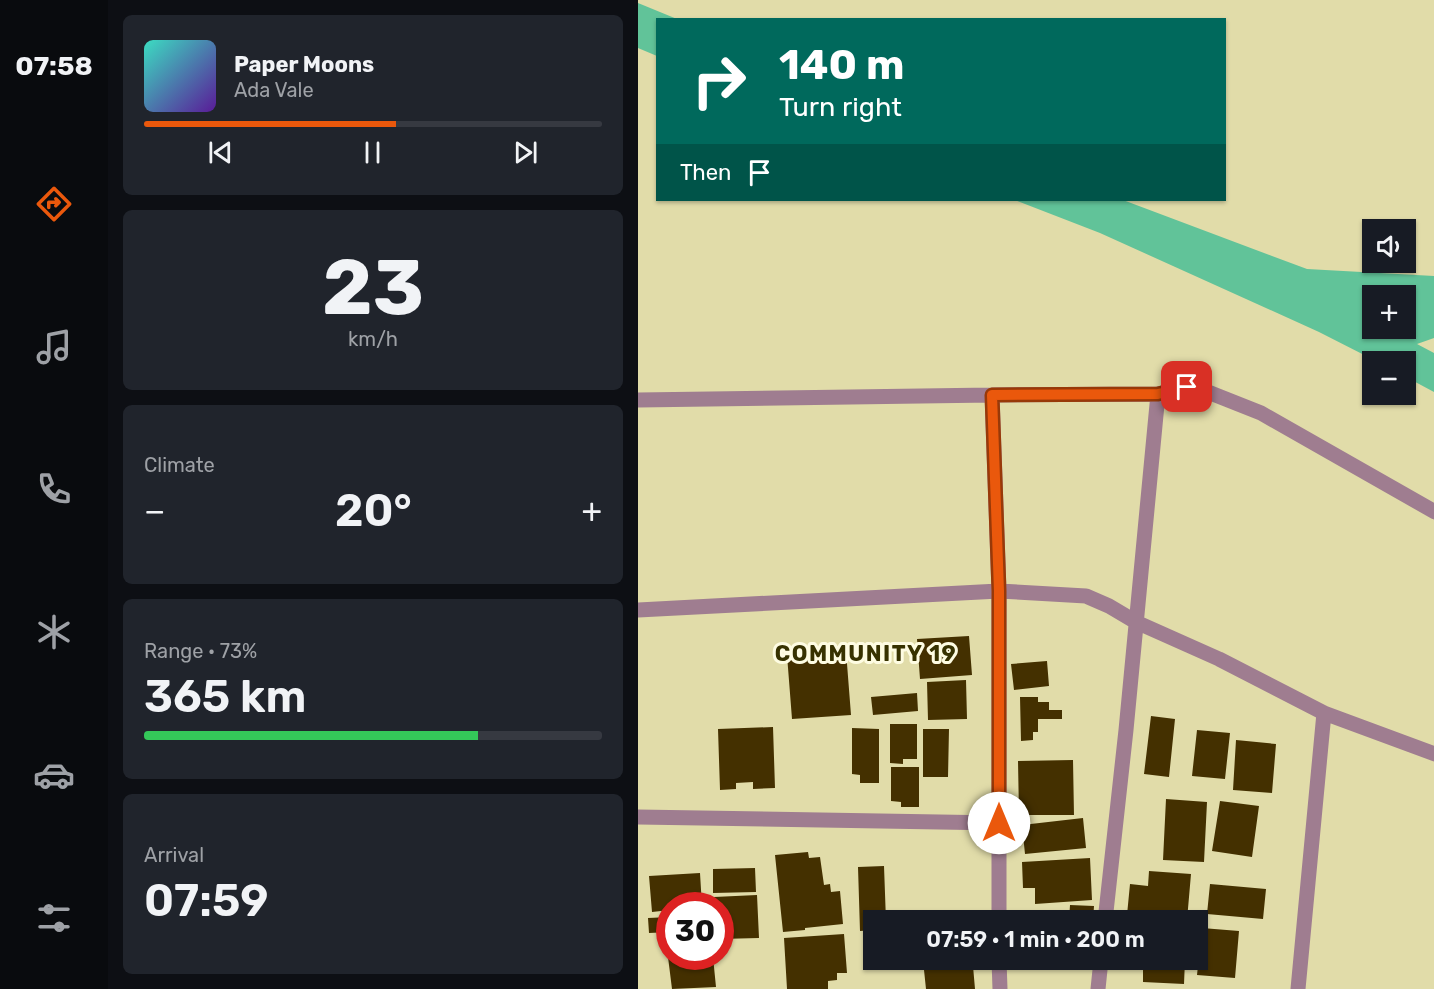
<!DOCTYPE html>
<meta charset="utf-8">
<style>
body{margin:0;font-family:Rubik,sans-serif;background:#20242c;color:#f1f3f6;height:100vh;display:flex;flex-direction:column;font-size:22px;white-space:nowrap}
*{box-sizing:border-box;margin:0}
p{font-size:20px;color:#9ea1a6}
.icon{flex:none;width:33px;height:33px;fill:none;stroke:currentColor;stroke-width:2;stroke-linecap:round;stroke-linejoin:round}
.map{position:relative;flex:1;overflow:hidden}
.panel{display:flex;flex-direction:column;gap:15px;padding:15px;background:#0d0f14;width:530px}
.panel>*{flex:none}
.hud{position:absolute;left:18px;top:18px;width:570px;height:183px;border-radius:0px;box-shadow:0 2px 4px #0004;background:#00695c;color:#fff;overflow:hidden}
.fabs{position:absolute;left:724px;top:219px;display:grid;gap:12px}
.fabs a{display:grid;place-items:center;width:54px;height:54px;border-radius:0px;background:#171b24;box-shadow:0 2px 4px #0004;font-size:30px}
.speed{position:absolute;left:18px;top:892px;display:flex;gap:12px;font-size:30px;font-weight:700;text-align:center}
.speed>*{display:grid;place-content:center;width:78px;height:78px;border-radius:50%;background:#171b24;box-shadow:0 2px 4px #0004;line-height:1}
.speed .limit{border:9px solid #d22;background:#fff;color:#111}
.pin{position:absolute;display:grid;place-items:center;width:51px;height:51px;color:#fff;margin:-26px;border-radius:12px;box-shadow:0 3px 9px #0006}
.me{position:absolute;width:66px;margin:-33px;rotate:0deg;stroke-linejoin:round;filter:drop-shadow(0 0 4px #0008)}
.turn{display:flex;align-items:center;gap:21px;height:126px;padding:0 24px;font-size:27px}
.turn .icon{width:78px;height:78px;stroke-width:2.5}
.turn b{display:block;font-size:42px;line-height:51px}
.then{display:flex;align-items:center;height:57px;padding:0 24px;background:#0003;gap:12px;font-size:22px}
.big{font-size:45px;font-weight:600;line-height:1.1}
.panel .tile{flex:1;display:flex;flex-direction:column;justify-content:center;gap:9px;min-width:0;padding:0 21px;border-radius:9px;background:#20242c}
.panel .dial{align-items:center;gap:0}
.dial b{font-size:78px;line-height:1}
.song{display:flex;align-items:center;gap:18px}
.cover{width:72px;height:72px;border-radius:9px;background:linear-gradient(135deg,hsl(170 70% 55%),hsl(270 70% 35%))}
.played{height:6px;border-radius:3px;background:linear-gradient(90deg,#ea580c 55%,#363941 55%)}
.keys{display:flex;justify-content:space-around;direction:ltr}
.heat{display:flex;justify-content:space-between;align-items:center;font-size:33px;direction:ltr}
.charge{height:9px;border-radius:4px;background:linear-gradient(90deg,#34c759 73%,#363941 0)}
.trip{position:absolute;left:225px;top:910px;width:345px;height:60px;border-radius:0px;background:#171b24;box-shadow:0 2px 4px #0004;font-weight:600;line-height:60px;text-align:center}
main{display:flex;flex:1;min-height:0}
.dock{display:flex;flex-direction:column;width:108px;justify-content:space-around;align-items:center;background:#090b0e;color:#9ea1a6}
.dock .icon{width:42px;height:42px}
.dock .selected{color:#ea580c}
.dock b{font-size:27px;color:#f1f3f6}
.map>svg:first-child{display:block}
.water{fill:#61c399;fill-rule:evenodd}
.building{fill:#443000}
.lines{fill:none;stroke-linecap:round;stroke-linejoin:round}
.minor{stroke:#9f7d90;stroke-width:15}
.route-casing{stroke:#983908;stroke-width:15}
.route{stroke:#ea580c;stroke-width:10}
.labels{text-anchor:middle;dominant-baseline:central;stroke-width:6;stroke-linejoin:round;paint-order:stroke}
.district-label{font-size:22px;font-weight:bold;letter-spacing:1.5px;fill:#373200;stroke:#fefce2}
</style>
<main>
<nav class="dock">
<b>07:58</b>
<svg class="icon selected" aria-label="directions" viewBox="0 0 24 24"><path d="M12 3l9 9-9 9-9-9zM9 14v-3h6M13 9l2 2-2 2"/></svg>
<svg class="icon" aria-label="music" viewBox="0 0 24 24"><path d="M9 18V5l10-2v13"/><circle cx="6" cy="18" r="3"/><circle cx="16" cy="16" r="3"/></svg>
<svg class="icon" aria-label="phone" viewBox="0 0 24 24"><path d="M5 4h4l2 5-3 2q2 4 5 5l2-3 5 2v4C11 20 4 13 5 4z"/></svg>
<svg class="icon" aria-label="climate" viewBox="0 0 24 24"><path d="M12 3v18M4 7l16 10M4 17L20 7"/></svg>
<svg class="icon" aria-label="car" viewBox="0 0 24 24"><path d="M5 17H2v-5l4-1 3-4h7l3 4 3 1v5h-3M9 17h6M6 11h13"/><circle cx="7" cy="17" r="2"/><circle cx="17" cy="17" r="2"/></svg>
<svg class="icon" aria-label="filters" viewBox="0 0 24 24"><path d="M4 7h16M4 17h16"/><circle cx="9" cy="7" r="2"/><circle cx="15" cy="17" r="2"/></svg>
</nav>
<section class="panel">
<div class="tile">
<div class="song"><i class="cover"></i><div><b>Paper Moons</b><p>Ada Vale</p></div></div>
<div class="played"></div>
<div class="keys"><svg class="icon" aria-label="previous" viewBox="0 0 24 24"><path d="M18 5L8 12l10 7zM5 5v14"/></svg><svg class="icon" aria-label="pause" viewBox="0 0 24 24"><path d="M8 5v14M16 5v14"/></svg><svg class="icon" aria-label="next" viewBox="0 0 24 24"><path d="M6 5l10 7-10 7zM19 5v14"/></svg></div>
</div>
<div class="tile dial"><b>23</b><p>km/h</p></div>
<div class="tile"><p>Climate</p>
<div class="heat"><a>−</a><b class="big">20°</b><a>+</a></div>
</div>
<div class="tile"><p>Range · 73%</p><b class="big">365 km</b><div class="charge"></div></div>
<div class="tile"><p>Arrival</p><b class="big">07:59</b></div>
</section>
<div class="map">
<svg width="797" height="989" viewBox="0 0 797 989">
<rect width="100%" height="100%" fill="#e1dca9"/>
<path class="water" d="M0,3L39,19L20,20L19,56L0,48Z
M377,200H485L669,269L796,276V338L779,344L796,353V392L768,377V362L738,361L681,332L462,233ZM735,296H768V328H735Z"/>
<path class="building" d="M331,636L334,675L282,679L279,639Z
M208,651L213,715L154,719L149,655Z
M409,661L411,686L376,690L373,664Z
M328,680L329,719L290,720L289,682Z
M279,693L280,711L235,715L233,697Z
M382,697H400V702H411V710H424V719H400V732H395V740L383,741Z
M513,716L537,719L531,777L506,774Z
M252,724H279V759H265V764L252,763Z
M135,727L137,788L115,789V782L98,783V789L82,790L80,729Z
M214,728L241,729V783H222V775L214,774Z
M285,729H311L310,777H285Z
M559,730L592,733L587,779L554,776Z
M598,740L638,744L634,793L595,790Z
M435,760L436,815H381L380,761Z
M253,767H281V807H263V802L253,801Z
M528,799L569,802L566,862L525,860Z
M582,801L621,806L614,857L574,851Z
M445,818L448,848L387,854L384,825Z
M170,852L171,858L182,857L186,885L192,884L193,892L202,891L205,924L167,928V930L145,932L137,855Z
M452,858L454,900L397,904V888H385L384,862Z
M246,866L248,921H236V930L222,931L220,867Z
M117,868L118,892L75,893V869Z
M511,871L553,874L549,920L489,915L492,884L510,886Z
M62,873L64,906H32V910L14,912L11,876Z
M572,884L628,889L625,919L569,914Z
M119,895L121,938L82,939V906H77L76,897Z
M432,905L456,906L455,921H431Z
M330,912L331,921H286V915Z
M32,917V932L11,933L10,918Z
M564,928L601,931L597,978L559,975Z
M206,934L209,973H199V980L190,981V989H149L146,938Z
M30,957H75L78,987L34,989Z
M505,960H547L546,984L505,982Z
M335,966L337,989H288L286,970Z"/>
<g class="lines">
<path class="minor" d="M354,395L361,591V921
M0,400L354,395L520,394L549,387L570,392L623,413L797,512
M0,610L361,591L448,596L471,606L498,622L581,659L686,713L797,754
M0,817L361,823
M467,921L488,730L520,394
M361,960L362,989
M460,989L463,960
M660,989L686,713"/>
</g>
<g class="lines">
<defs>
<path id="route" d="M361,823V591L354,395L520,394L549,387"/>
</defs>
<use href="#route" class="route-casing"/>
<use href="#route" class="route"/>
</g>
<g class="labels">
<g class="district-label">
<text x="228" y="653">COMMUNITY 19</text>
</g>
</g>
</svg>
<div class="fabs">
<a><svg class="icon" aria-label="sound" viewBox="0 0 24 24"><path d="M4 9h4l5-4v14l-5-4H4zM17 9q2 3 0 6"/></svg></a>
<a>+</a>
<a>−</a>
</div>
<div class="speed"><div class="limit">30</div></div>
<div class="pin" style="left:549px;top:387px;background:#d93025"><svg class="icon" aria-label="arrive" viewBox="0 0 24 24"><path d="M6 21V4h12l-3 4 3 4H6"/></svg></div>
<svg class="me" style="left:361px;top:823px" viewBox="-20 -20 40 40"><circle r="19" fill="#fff"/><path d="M0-13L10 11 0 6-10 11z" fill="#ea580c"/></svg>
<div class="trip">07:59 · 1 min · 200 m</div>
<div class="hud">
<div class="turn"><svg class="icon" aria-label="right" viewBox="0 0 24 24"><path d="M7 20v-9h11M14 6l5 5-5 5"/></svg><div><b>140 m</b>Turn right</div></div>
<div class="then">Then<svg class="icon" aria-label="arrive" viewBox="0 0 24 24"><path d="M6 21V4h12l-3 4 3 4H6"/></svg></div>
</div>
</div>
</main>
